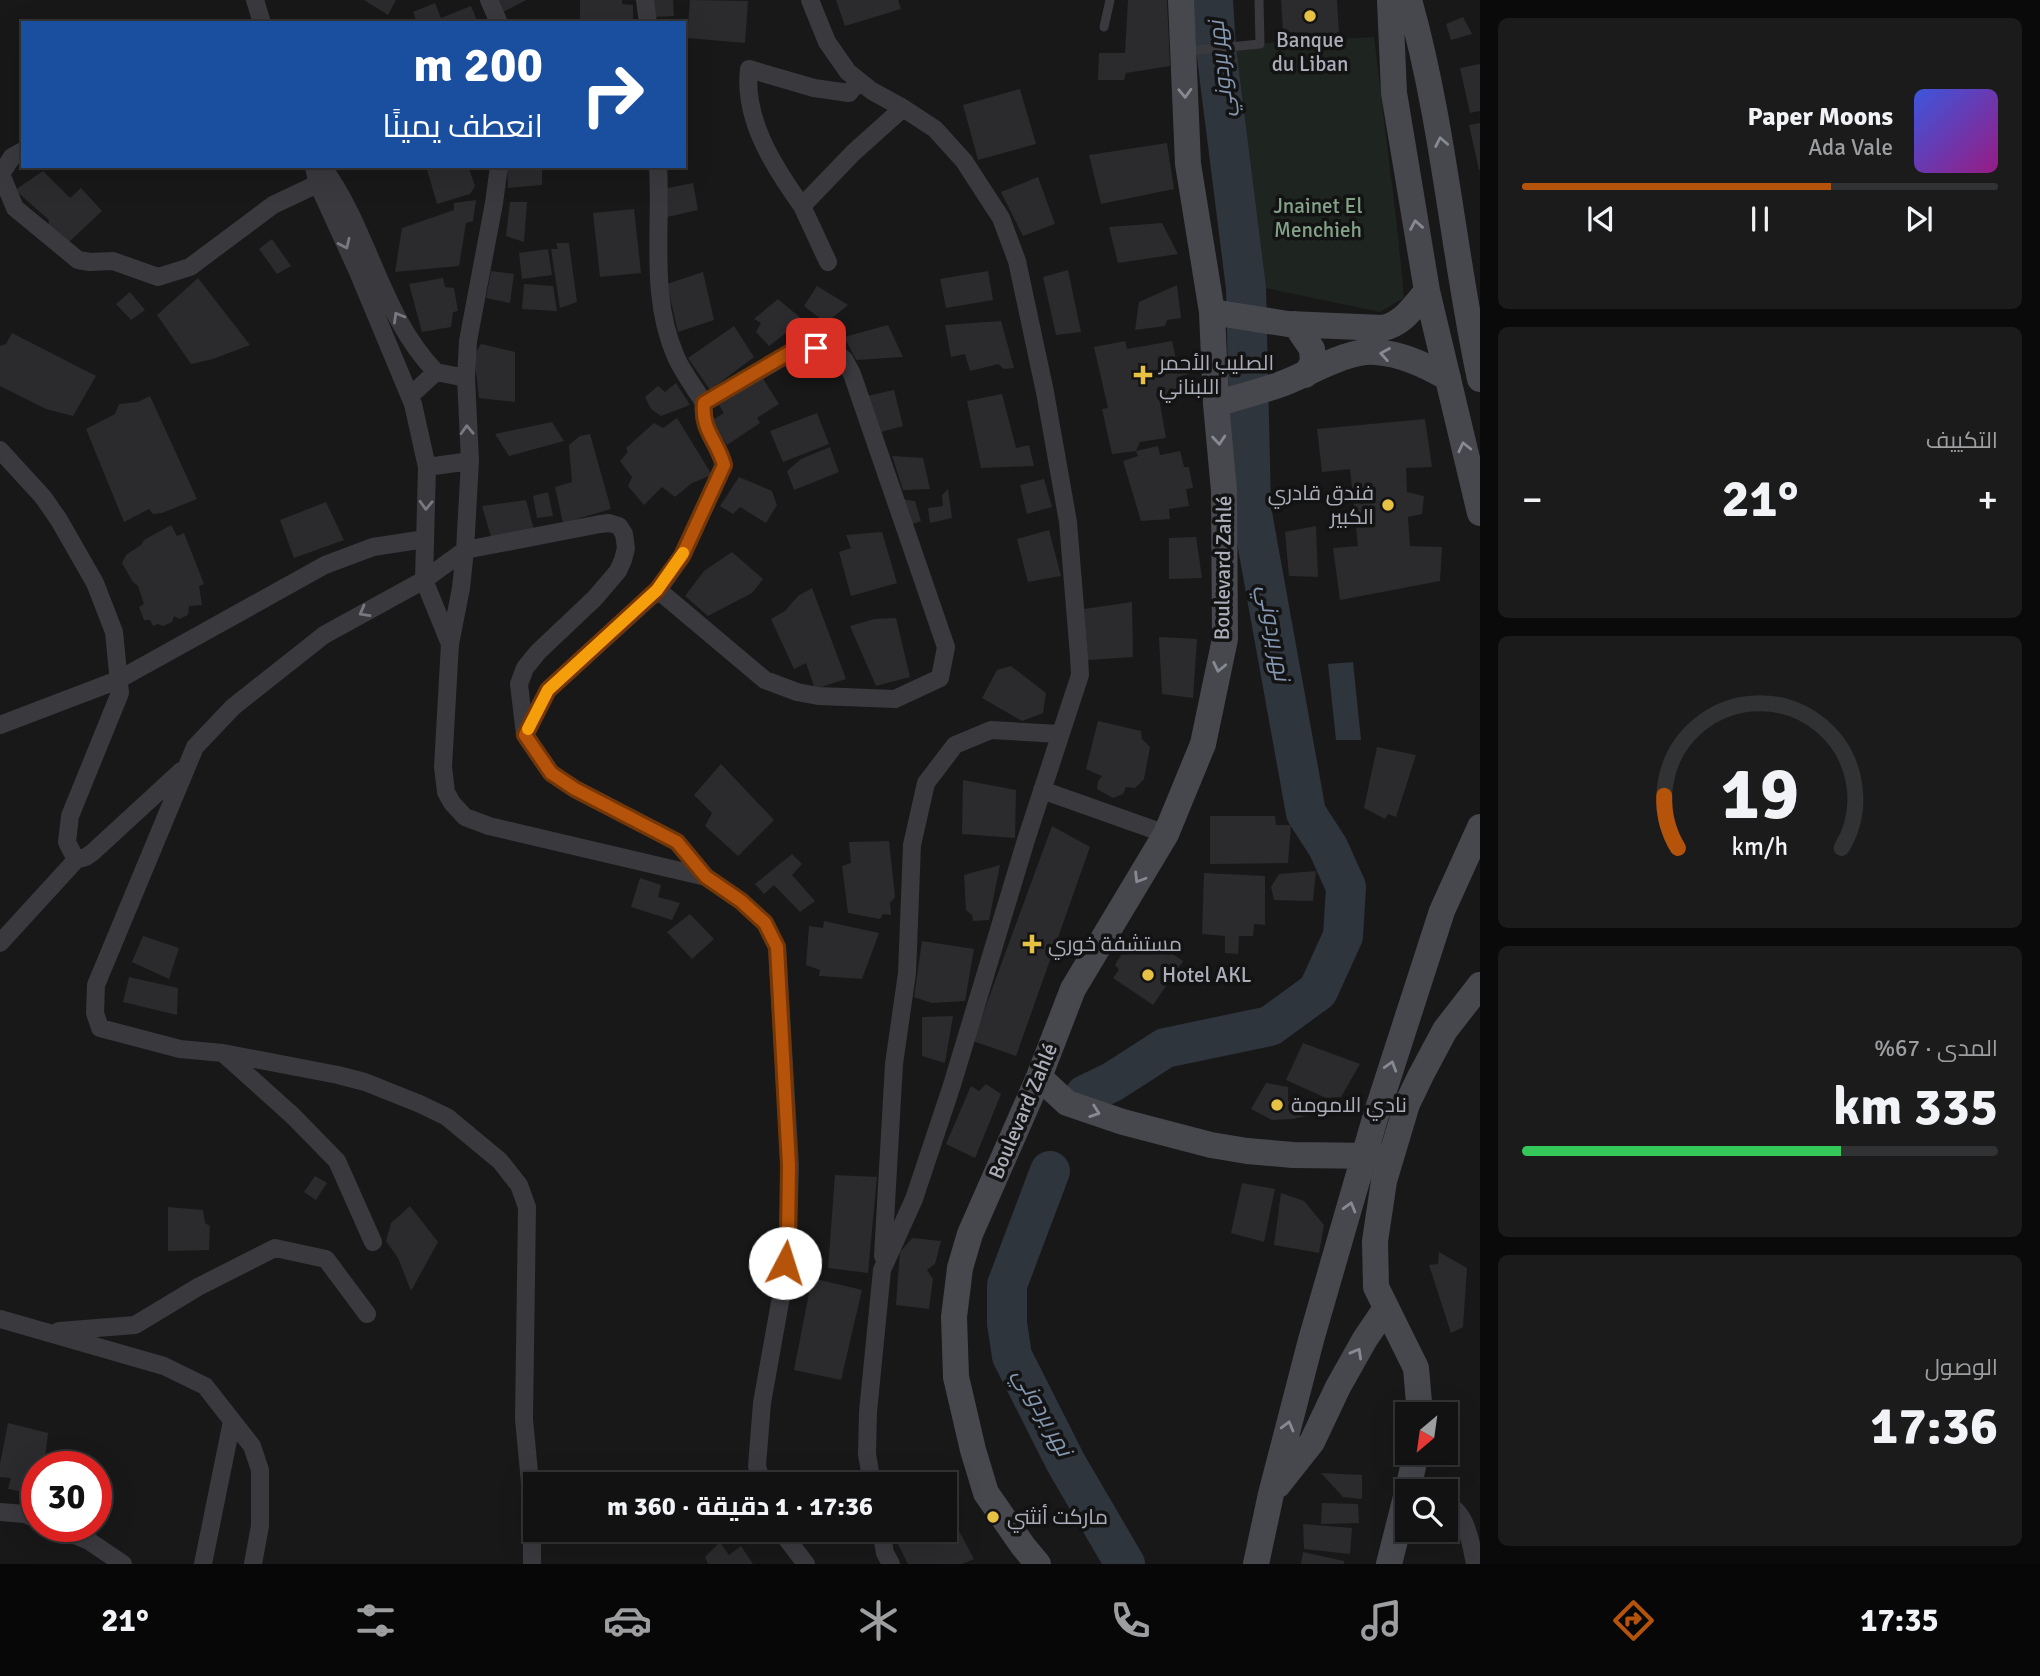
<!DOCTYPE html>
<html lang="ar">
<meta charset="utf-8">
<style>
body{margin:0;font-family:Signika,Cairo,sans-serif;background:#1b1b1c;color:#f1f3f6;direction:rtl;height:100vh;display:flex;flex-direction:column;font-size:26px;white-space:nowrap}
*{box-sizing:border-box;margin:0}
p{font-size:23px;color:#9c9ea0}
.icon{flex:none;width:38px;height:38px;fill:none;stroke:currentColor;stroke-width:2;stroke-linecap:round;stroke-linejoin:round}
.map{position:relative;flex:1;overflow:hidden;direction:ltr}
.details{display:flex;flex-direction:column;gap:18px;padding:18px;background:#0a0a0a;width:560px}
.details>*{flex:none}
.guide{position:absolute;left:21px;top:21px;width:665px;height:147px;border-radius:0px;box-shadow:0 7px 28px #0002,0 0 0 2px #313233;direction:rtl;background:#1a4fa0;color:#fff;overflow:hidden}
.needle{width:46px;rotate:209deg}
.controls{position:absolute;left:1395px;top:1402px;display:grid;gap:14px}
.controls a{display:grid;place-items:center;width:63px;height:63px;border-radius:0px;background:#121213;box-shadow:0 7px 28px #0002,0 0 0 2px #313233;font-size:35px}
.speed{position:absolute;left:21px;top:1451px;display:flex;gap:14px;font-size:35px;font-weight:700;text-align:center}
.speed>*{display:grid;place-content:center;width:91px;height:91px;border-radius:50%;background:#121213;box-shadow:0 7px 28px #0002,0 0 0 2px #313233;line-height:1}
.speed .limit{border:10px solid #d22;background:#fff;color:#111}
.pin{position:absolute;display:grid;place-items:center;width:60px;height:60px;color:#fff;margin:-30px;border-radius:14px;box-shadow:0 4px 10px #0006}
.me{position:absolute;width:77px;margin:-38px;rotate:5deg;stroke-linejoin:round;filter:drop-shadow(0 0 5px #0008)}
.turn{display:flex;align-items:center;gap:24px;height:147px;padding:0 28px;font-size:32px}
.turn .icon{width:91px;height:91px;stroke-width:2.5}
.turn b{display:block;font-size:49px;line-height:60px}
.big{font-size:52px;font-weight:700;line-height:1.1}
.details .card{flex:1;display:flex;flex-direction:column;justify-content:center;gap:10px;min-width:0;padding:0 24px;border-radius:10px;background:#1b1b1c}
.details .dial{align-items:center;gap:0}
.dial svg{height:182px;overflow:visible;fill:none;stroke:#313233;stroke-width:7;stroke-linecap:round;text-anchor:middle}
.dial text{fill:#f1f3f6;stroke:none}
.song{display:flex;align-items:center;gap:21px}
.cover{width:84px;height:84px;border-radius:10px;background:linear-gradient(135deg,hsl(230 70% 55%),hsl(310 70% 35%))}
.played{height:7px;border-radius:4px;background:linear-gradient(90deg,#b45309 65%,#313233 65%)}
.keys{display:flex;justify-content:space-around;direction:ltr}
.heat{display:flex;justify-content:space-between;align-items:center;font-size:38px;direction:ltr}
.charge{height:10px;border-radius:5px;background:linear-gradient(90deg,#34c759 67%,#313233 0)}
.trip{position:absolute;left:523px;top:1472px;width:434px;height:70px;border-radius:0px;background:#121213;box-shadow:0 7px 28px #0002,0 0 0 2px #313233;font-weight:700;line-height:70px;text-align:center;direction:rtl}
.tabs{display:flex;height:112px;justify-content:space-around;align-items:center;background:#070708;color:#9c9ea0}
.tabs .icon{width:49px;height:49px}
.tabs .active{color:#b45309}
.tabs b{font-size:32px;color:#f1f3f6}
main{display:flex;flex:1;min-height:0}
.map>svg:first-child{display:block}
.green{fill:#1e241f}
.water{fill:#2e353d}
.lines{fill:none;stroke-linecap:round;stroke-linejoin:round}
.river{stroke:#2e353d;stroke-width:40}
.building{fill:#2b2b2d}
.lane{stroke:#39393e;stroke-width:9}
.street{stroke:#39393e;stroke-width:18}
.secondary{stroke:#47484e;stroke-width:26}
.oneway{stroke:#888a93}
.oneway2{stroke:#787981}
.route-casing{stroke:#753606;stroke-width:18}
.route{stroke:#b45309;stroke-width:12}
.slow{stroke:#f59e0b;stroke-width:12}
.poi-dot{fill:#e6c143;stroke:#131314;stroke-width:2.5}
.labels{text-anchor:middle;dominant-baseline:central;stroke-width:7;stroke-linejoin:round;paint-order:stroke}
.poi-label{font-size:21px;fill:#abadb8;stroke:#131314;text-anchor:start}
.park-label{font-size:21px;fill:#83a288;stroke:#131314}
.street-label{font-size:21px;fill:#abadb8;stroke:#131314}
.water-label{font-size:23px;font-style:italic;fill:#8497b1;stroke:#131314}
</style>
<main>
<section class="details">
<div class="card">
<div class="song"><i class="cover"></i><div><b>Paper Moons</b><p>Ada Vale</p></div></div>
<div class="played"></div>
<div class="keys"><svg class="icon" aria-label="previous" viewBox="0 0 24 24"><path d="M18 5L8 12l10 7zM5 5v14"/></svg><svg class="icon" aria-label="pause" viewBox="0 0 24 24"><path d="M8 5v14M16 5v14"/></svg><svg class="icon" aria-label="next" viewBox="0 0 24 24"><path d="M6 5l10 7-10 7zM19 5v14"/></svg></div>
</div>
<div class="card"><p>التكييف</p>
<div class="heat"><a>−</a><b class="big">21°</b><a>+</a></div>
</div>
<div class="card dial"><svg viewBox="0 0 100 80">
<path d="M14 69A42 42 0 1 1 86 69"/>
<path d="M14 69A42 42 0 0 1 8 46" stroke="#b45309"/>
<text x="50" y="56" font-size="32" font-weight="700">19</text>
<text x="50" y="72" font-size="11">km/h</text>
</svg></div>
<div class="card"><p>المدى · 67%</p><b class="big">335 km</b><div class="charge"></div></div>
<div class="card"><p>الوصول</p><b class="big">17:36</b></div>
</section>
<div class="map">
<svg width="1480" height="1564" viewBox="0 0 1480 1564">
<rect width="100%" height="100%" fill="#181819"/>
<path class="green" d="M1374,37L1398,235L1404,298L1380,312L1242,283L1230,45Z"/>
<path class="water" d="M1353,662L1361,740H1336L1328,664Z"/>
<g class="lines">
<path class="river" d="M1085,1095L1112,1082L1165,1048L1270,1026L1318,991L1343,936L1346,887L1328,847L1306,813L1251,508L1246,288L1216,49L1213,0
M1050,1171L1007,1285V1323L1012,1356L1066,1463L1125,1564"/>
</g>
<path class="building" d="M364,0H396L388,15Z
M497,0H526L503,12Z
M580,0H622V4L633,5V23L580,22Z
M654,0H673L674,16L655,17Z
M690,0L748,1L745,43L687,38Z
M836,0H898L901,9L845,26Z
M1128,0H1167L1170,66L1126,73L1124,80H1098L1099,53H1125Z
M1281,0H1337L1339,34L1283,32Z
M435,3L441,18L471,6L478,23H417L413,12Z
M1463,17L1472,34L1451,40L1446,24Z
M1480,64V111L1470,113L1460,68Z
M1020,89L1036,144L978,160L963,105Z
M1480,123V170H1479L1469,125Z
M1167,143L1174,189L1101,204L1089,155Z
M426,166H468L475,186L470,194L437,204Z
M507,166H542V185L508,188Z
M43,171L70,198L81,188L102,211L69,242L48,229L49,220L15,190Z
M1038,177L1055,224L1023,236L1001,192Z
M693,183L698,210L667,217L663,189Z
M476,200L473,221L466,223L459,266L395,272L402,228L454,210V203Z
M510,202H527L524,242L506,236Z
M634,209L641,273L600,277L593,213Z
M1162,223L1178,254L1118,263L1109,227Z
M272,239L291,266L277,274L259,249Z
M556,243H569L577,302L560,308L551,249H558Z
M548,249L552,275L522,279L519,253Z
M1068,270L1081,332L1056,335L1043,277Z
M491,271L514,274L510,303L486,298Z
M988,271L993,300L946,308L940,279Z
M703,272L714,320L678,332L667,284Z
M198,278L250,345L213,359L191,364L157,315Z
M443,278L445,287L454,288L458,311L453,312L451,327L422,332L409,284Z
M524,284L553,286L557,311L522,309Z
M1177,285L1181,318L1167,320L1165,326L1135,330L1139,302Z
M817,286L848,305L826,323L804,306Z
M130,292L145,310L131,320L116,304Z
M778,299L803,320L769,346L756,332L761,323L754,319Z
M1001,321L1014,368L1004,369L998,364L970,371L965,354L951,357L945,325Z
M888,325L903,357L856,360L844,337Z
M734,326L754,357L710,390L688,358Z
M12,333L96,376L73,416L46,409L0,386V346L6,344Z
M1125,341L1127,349L1172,341L1176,359L1186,357L1189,374L1181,376L1185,393L1159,398L1166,438L1140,442L1136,451L1158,446L1160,455L1180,451L1184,467H1189L1193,488L1186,489L1189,506L1169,509L1170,519L1141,521L1123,461L1138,456L1136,451L1112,454L1102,409L1108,408L1094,347Z
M481,344L515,352V402L479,398L474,355Z
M762,377L779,404L757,418L760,423L727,445L711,421L724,413L719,405Z
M676,383L690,405L661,416L651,409L645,397L658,386L665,392Z
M894,390L903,426L881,432L867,396Z
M1002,394L1016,448L1029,445L1034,466L981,468L967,401Z
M150,396L197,499L162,513L153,514L149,509L124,522L86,429L115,414L119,404L138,402Z
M817,413L829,444L783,462L770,431Z
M677,418L712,475L692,483L675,497L662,487L644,505L628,486L632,477L620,461L628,452L626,448L654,423L663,428Z
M1425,419L1432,467L1406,468L1407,492L1424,496L1422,514L1408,517L1410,546L1442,547L1440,581L1340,600L1333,548L1358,546L1350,469L1322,472L1317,429Z
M552,422L564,441L509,456L495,434Z
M590,434L611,509L563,523L555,487L572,482L569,445L580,436Z
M830,447L839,472L794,490L787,471L801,459Z
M892,456L923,458L930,489L903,490Z
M739,477L772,491L777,505L766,523L740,507L733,514L720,506Z
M1044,479L1052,507L1027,514L1020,485Z
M948,489L952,518L930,523L928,508L943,506L942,495Z
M548,492L553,516L537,518L533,496Z
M901,499L915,501L921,521L910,525Z
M526,500L534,530L491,537L482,506Z
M326,502L344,540L294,558L280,520Z
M171,525L177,536L184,533L204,584L199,586L202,605L189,606L188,615L179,619L174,616L172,622L163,626L158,624L153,626L150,620H144L139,607L144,604L138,586L133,582L122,563L126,555L141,545L144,540Z
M1316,526L1318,577L1289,576L1285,532Z
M1049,530L1061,576L1028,582L1017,539Z
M882,532L897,583L851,596L839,552L851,548L846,535Z
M1196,537L1202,578L1169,579V538Z
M732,552L763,579L752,593L708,616L685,596L704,571Z
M812,588L846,679L815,689L806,663L794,669L771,619L785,611L798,596Z
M1132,602L1133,657L1088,660L1084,609Z
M896,618L910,677L876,686L850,626L874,619Z
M1159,637L1197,639L1193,698L1162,694Z
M1011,666L1046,693L1043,713L1022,721L982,698L997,670Z
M1098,721L1141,731L1142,739L1150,747L1144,779L1135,788L1126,787L1123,794L1113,798L1097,789L1098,781L1102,776L1086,769Z
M1377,747L1416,755L1396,817L1388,814L1385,819L1364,808Z
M721,764L774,820L738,856L705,826L712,813L694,795Z
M963,780L1016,790L1015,838L962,834Z
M1210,816H1275L1276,825H1291L1288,863L1210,864Z
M1052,826L1090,847L1016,1056L973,1041Z
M889,841L895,897L890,903L891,915L883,914L880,919L848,913L842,866L851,863L849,842Z
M792,854L802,864L792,875L815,901L800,912L774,885L764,894L755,884Z
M1000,865L989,920L973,921L972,915L966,910L964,875Z
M1316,871L1313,901L1274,900L1271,887L1279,874Z
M1204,873L1265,876V925L1254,924L1253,936H1239L1238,954L1225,953V936L1202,934Z
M640,878L661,885L658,897L680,903L672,920L631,907Z
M690,914L714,939L692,959L667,932Z
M824,921L879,933L862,979L819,976L820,970L806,965L809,926L823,928Z
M1144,935L1183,961L1153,1005L1113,978L1119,970L1115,965L1124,950L1133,952Z
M143,936L179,948L169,979L132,962Z
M922,941L974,949L965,1001L932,1003L914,997Z
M129,977L178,988L177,1015L123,1002Z
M953,1016L945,1063L922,1056V1017Z
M1303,1043L1360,1064L1341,1097L1326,1098L1286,1080Z
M1266,1083L1288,1087V1101L1314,1108V1114L1293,1119L1272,1120L1251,1109Z
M986,1084L1001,1094L975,1158L946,1144L971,1086L979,1091Z
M835,1175L877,1177L868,1273L828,1268Z
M315,1176L327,1183L316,1200L304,1192Z
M1242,1183L1275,1189L1264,1242L1231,1233Z
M1281,1193L1304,1201L1324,1225L1319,1253L1274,1245Z
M410,1206L438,1242L411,1291L398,1258L386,1241L391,1223Z
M168,1207L203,1210L205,1223L210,1226L209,1250L168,1251Z
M912,1238L941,1241L935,1264L927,1270L933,1279L929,1309L896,1305L900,1252Z
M1439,1252L1467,1268L1463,1327L1451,1333L1429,1265L1438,1264Z
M812,1278L862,1290L841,1380L794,1370Z
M8,1423L48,1433L44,1466H37V1483L26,1480L24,1492L8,1489L11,1478L0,1477V1464Z
M1321,1473L1362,1475V1499L1343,1497Z
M1322,1503L1358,1504L1359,1523L1321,1524Z
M949,1512L974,1559L962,1564H908L891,1530H945V1513Z
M1303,1524L1352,1528L1350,1554L1304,1549Z
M720,1542L729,1555L741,1546L753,1564H708L705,1557Z
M1303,1552L1344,1561V1564H1301Z"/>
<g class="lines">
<path class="lane" d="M1104,27L1110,0
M1187,51L1260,44L1259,0"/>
<path class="street" d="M255,0L262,23
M489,0L499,23
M645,0L648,23
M810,0L827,42L848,72L872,91L903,108L935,129L964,161L1001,218L1017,261L1045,392L1068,522L1079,656L1080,675L1026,840L952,1085L914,1199L882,1270L868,1412L867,1454L872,1484
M859,81L849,93L814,88L749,69C743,119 774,167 802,206L853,153L903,108
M23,151L12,157L1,174L15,208L78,260L90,262L113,261L158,277L190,267L273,205L330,178
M314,166L317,182L358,272L413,404L427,467L424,580L450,644
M499,166L494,203L468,341L466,378L470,461L465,550L461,588L450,644L443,767L446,792L452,803L465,817L489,826L706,877
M658,166C662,231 649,295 676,357C683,373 695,388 704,403
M323,168C369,229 380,315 436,372
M802,206L828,262
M410,396L436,372L466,378
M0,450L43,497L59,520L95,583L114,632L120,693L70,816L67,842L76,860
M427,467L470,461
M0,725L118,680L325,565L373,547L425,539
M525,735L548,690L658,590L682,556L724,465C717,440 701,430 704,403L797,349L816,348L830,351L844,359L852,374L946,647L940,678L895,699L818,696L797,692L765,680L658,590
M1042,790L1166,834
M0,943L76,860L86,857L93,852L181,771
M224,1054L293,1116L337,1161L373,1242
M883,1256L894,1064L907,973L912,845L926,783L955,745L991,730L1059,734
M0,1319L164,1366L205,1386L252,1446L260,1470V1526L253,1564
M59,1331L135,1325L198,1287L275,1248L326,1259L367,1314
M1446,1504C1467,1512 1471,1544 1475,1564
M0,1512L25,1514L37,1519
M53,1526L89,1541L123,1564
M780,1530L806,1564
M881,1530L885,1553L891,1564
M203,1564L232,1421
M532,1564V1504L524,1419L527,1207L519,1185L500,1161L447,1117L420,1104L365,1082L338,1075L223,1053L180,1049L100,1028L95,1013L96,985L195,747L233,707L324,635L424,580L465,550L600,524L609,523L619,526L624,534L626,548L623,560L618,571L595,598L538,652L525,668L519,684L525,735L551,773L575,789L677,842L706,877L741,901L765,923L777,947L790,1165L788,1236L782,1291L762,1403L757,1466L762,1484"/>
<path class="secondary" d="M1390,0L1394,93L1427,291L1480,513
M1409,0C1444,124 1453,253 1480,379
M1212,312L1288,324L1383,328C1404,323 1413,307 1427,291
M1295,324L1312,349L1313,363L1305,375
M1216,404C1239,397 1262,391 1284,383C1310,373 1349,349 1376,352C1402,354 1425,365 1448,378
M1039,1077L1067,1103L1123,1122L1211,1145L1247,1151L1293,1155L1381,1156
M1420,1414L1416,1368L1376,1287L1375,1241L1384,1181L1407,1104L1421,1075L1445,1030L1480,985
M1278,1485L1312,1442L1338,1387L1365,1339L1386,1308
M1408,1491L1416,1452
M1038,1564L1023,1546L986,1493L973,1450L956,1377L954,1317L960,1268L970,1234L1039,1077L1073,989L1166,834L1203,744L1225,639L1224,491L1216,404L1212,312L1188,164L1181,0
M1256,1564L1271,1494L1311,1340L1376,1115L1442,911L1480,827
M1389,1564L1407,1493"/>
</g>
<defs><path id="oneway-chevron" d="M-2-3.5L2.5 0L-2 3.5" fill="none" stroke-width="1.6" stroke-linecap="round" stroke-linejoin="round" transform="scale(1.75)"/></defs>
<g class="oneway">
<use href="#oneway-chevron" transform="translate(1185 93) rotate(88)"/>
<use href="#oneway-chevron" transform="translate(1441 142) rotate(-101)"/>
<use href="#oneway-chevron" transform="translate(1416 225) rotate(-100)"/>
<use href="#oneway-chevron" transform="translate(1385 354) rotate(-170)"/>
<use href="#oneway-chevron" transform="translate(1219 440) rotate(85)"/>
<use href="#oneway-chevron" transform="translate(1464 447) rotate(-103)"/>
<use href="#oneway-chevron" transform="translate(1219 667) rotate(102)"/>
<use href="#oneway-chevron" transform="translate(1139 878) rotate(122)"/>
<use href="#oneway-chevron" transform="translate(1391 1066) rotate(-73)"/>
<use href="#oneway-chevron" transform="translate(1095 1112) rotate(19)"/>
<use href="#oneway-chevron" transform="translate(1350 1207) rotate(-74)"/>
<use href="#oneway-chevron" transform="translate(1357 1353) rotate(-61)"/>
<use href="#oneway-chevron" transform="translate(1288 1426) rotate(-75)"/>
</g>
<g class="oneway2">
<use href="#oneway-chevron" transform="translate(345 244) rotate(65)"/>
<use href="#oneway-chevron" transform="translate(398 317) rotate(-120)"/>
<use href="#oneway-chevron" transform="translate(467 430) rotate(-92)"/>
<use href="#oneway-chevron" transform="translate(426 505) rotate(92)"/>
<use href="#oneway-chevron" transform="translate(364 612) rotate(151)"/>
</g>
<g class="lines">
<defs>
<path id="route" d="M785,1263L788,1236L789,1165L777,947L765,923L741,901L706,877L677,842L575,789L551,773L525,735L548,690L657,590L682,556L724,465C717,440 701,430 704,403L787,354L797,349L816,348"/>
</defs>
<use href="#route" class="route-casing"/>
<use href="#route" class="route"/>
<path class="slow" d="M528,729L548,690L657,590L683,553"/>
</g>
<g class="poi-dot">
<circle cx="1310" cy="16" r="7"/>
<path d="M1139.5 364.5h7v7h7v7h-7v7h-7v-7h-7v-7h7z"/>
<circle cx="1388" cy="505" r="7"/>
<path d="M1028.5 933.5h7v7h7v7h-7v7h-7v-7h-7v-7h7z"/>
<circle cx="1148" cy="975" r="7"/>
<circle cx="1277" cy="1105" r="7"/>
<circle cx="993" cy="1517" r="7"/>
</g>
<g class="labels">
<g class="poi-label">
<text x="1310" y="40" text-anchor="middle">Banque<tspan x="1310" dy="24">du Liban</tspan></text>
<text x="1159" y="363">الصليب الأحمر<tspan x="1159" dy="24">اللبناني</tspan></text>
<text x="1374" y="493" text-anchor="end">فندق قادري<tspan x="1374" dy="24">الكبير</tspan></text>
<text x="1048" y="944">مستشفة خوري</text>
<text x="1162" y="975">Hotel AKL</text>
<text x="1291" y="1105">نادي الامومة</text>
<text x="1007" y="1517">ماركت أنثني</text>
</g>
<g class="park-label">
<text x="1318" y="206">Jnainet El<tspan x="1318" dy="24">Menchieh</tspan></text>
</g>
<g class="street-label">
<text transform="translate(1223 568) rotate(-89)">Boulevard Zahlé</text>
<text transform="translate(1023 1111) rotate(-67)">Boulevard Zahlé</text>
</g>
<g class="water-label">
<text transform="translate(1221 69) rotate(-96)">نهر بردوني</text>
<text transform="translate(1274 633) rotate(80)">نهر بردوني</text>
<text transform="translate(1043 1412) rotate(61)">نهر بردوني</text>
</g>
</g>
</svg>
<div class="controls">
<a><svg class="needle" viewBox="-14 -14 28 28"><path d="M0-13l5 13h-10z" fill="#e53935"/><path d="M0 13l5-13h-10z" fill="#9c9ea0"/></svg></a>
<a><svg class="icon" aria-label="search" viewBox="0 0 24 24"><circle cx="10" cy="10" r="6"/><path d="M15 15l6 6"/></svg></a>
</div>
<div class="speed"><div class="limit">30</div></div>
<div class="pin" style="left:816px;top:348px;background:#d93025"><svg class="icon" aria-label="arrive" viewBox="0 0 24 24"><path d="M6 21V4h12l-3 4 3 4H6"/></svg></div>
<svg class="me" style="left:785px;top:1263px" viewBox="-20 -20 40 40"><circle r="19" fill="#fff"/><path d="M0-13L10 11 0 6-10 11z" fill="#b45309"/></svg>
<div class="trip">17:36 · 1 دقيقة · 360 m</div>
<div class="guide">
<div class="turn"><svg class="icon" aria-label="right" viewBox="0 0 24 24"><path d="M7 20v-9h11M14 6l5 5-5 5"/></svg><div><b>200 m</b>انعطف يمينًا</div></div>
</div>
</div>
</main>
<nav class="tabs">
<b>17:35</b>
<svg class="icon active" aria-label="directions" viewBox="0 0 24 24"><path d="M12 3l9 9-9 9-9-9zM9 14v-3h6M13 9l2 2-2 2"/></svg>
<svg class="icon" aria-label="music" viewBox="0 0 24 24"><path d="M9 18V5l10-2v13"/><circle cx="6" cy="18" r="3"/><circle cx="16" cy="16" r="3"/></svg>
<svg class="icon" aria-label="phone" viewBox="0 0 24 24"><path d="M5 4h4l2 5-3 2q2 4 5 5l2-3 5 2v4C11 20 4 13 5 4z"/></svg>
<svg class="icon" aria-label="climate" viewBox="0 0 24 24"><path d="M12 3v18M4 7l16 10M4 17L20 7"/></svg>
<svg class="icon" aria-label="car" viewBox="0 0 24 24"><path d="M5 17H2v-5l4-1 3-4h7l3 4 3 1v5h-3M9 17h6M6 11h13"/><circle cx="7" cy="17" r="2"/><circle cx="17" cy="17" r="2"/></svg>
<svg class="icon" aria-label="filters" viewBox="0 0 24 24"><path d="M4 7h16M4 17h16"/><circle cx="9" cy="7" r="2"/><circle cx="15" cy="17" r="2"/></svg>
<b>21°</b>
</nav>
